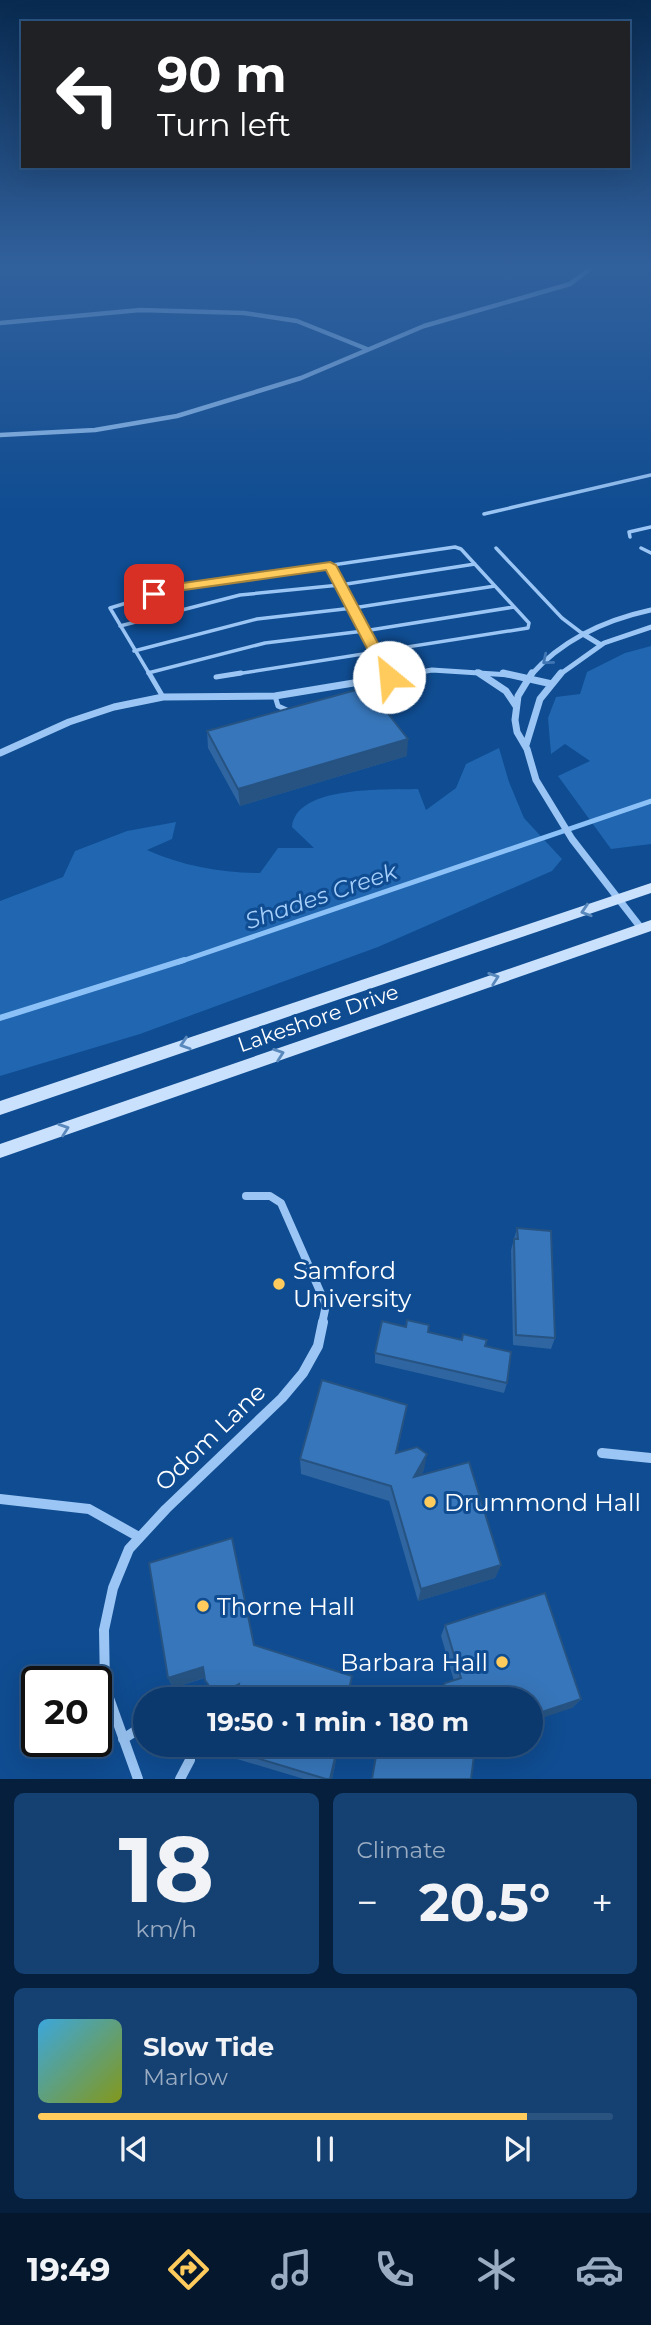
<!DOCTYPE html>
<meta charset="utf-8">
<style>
body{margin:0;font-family:Montserrat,sans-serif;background:#144072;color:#f1f3f6;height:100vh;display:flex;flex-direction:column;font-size:26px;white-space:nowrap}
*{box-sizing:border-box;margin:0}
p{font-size:23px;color:#9aacc2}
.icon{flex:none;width:38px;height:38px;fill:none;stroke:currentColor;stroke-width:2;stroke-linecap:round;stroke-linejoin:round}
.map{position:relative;height:1779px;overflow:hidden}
.panel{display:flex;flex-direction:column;gap:14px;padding:14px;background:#061f3c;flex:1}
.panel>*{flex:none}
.hud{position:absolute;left:21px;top:21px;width:609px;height:147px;border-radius:0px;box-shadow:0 7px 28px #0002,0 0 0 2px #2b5380;background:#202124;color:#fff;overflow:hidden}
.speed{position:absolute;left:21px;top:1666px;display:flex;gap:14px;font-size:35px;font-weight:700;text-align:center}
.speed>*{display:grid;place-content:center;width:91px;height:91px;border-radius:50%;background:#0b396d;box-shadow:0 7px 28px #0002,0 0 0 2px #2b5380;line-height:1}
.speed .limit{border:4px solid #111;border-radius:10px;background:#fff;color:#111}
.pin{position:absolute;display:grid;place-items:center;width:60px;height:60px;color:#fff;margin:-30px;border-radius:14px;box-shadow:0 4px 10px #0006}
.me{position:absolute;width:77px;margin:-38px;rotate:332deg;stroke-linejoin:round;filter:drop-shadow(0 0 5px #0008)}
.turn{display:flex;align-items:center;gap:24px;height:147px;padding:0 21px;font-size:32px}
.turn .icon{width:91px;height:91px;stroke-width:2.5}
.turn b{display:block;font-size:49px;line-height:60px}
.big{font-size:52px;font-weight:700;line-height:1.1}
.panel .tile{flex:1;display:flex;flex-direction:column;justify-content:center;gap:10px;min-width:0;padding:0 24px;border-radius:10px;background:#144072}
.panel .dial{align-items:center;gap:0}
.dial b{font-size:91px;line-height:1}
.song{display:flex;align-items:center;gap:21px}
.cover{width:84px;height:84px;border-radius:10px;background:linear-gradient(135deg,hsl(200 70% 55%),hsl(70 70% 35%))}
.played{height:7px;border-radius:4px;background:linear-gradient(90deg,#ffcb5c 85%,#2b5380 85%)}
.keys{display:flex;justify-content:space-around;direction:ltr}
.heat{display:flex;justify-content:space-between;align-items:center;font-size:38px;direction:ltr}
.panel .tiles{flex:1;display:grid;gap:14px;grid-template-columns:1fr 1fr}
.tile:last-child{grid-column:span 2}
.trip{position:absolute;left:133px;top:1687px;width:410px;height:70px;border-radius:35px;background:#0b396d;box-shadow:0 7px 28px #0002,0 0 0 2px #2b5380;font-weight:700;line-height:70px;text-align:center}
.tab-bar{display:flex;height:112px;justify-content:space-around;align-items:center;background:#04172c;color:#9aacc2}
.tab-bar .icon{width:49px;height:49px}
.tab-bar .selected{color:#ffcb5c}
.tab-bar b{font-size:32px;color:#f1f3f6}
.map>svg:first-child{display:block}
.green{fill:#2066b1}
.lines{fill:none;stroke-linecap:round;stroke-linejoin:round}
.stream-far1{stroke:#8bc1f7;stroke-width:5}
.stream{stroke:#8bc1f7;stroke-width:6}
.lane-far1{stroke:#9ac5f4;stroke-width:3.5}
.lane{stroke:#9ac5f4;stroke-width:5}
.street-far4{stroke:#9ac5f4;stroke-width:4.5}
.street-far3{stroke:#9ac5f4;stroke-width:5}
.street-far2{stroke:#9ac5f4;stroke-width:7}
.street-far1{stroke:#9ac5f4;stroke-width:8}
.street{stroke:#9ac5f4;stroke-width:10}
.secondary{fill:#c9e1fd;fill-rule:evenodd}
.wall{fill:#2f65a0}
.shaded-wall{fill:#265382}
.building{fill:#3776ba;stroke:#265382;stroke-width:2}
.oneway{stroke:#4076b4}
.oneway2{stroke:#5988bc}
.route{fill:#ffcb5c;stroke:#a6843c;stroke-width:2}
.poi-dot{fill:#ffcb5c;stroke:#0f4c91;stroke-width:2.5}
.labels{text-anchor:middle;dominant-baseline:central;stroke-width:6;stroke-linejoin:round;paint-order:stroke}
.street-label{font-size:21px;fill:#fff;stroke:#0f4c91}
.water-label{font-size:23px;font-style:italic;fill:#a6cffb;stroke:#0f4c91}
.near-poi-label{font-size:24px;fill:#fff;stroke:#0f4c91;text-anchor:start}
.near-street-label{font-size:24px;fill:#fff;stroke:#0f4c91}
</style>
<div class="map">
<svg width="651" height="1779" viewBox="0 0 651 1779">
<rect width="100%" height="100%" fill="#0f4c91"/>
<path class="green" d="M651,646V844L611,849L558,776L590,761L565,744L551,754L548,718L556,697L580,694L587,672L625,653Z
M499,748L509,782L524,818L562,859L552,871L378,947L140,1034L0,1076V901L63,877L75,851L127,831L176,822L172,839L147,850C183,866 221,873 260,873L278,848H314L292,827C296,785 385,790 418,789L426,810L456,788L466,764Z"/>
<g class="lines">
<path class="stream-far1" d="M179,962L651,801"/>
<path class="stream" d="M0,1018L184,960"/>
<path class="lane-far1" d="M484,514L651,475
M630,537L629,532L651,527
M496,548L562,618L583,634
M641,548L651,553
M330,565L388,675
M120,626L240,595L340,585L475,564
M134,651L257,619L353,608L495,586
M148,673L265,643L364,631L514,607
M150,675L110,608L176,588L455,547L461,549L529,623L528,628L230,675"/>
<path class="lane" d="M149,673L163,697
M387,673L389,677
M216,677L241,673
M275,696L278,706L289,711"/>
<path class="street-far4" d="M0,323L140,310L244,313L297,321L367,349
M0,435L95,430L177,416L301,378L424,326L570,284L595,265"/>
<path class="street-far3" d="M583,634L601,645
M477,672L481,675
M403,675L432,670L511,675
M531,675C563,639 605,620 651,610
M559,675L604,643L651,627"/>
<path class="street-far2" d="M479,673L506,691L516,706
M503,673L552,684
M532,673L518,696L515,720L517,732L527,749L536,780L572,839L641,928
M526,745L540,699L561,673
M0,753L69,722L114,707L163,697L275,696L414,673"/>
<path class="street-far1" d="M246,1196H270L281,1203L326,1305L322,1324"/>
<path class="street" d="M602,1453L651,1458
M0,1499L89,1509L139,1537
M123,1739L145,1725
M138,1779L105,1687L104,1630L113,1588L129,1549L166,1509L282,1398L303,1373L318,1346L323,1322
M180,1779L190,1760V1745"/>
<path class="secondary" d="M651,883V893L0,1115V1101Z
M651,920V931L0,1158V1144Z"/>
</g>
<path class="wall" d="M207,731L407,756L240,806L208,748Z
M517,1228L555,1338L551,1349L513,1345L511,1250Z
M406,1327L485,1346L507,1383L504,1393L375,1363V1353Z
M404,1421L397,1452L424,1470L421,1475L501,1565L495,1578L418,1601L389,1501L301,1474L300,1459Z
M445,1625L581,1699L572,1708L530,1699H434L436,1696L454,1681L441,1636Z
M254,1645L352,1676L348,1699H236V1697L231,1699H216L209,1690L205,1678L173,1688L168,1678Z
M339,1745L332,1779H304L227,1756L223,1748Z"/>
<path class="shaded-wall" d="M408,739L407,756L240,806L238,789Z
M407,1405L404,1421L394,1468L396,1453Z
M427,1454L424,1470L411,1492L414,1477Z
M501,1565L495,1578L418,1601L421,1589Z
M203,1667L207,1677L173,1688L168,1678Z
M239,1684L242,1694L231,1699H217L216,1696Z
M581,1699L572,1708L530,1722V1716Z
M338,1745H339L332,1779H330Z"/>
<path class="building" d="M367,687L408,739L238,789L207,731Z
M517,1228L551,1231L555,1338L516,1335L514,1239H518Z
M407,1320L429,1325L428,1332L462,1340L463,1334L487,1340L485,1346L511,1352L507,1383L375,1353L382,1321L406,1327Z
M322,1380L407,1405L396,1453L417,1447L427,1454L414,1477L469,1462L501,1565L421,1589L391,1486L300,1459Z
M232,1538L254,1645L352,1676L347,1699H236L239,1684L216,1696L205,1680L203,1667L168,1678L149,1563Z
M545,1593L581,1699L530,1716V1699H435L436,1696L445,1683L461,1678L445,1625Z
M224,1745H338L330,1779H326L223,1748Z
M378,1745H471L469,1752L474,1756L471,1779H372Z"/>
<defs><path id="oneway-chevron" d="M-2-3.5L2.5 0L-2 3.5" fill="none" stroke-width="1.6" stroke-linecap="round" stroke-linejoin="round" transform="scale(1.75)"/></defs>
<use class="oneway" href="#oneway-chevron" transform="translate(547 660) rotate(140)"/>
<g class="oneway2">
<use href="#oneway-chevron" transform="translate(586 911) rotate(162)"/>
<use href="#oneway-chevron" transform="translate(494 978) rotate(-19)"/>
<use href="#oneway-chevron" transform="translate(185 1044) rotate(162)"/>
<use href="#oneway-chevron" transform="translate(279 1054) rotate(-19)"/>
<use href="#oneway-chevron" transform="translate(64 1129) rotate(-19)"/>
</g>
<linearGradient id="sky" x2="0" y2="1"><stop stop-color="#082a50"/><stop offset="0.52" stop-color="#31619d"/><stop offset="1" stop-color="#31619d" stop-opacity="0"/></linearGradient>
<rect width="651" height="514" fill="url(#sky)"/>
<path class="route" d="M330,562L336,565L396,677L394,680L389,682L382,677L326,570L177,591L154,598L148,594L176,584Z"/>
<g class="poi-dot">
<circle cx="279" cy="1284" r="7"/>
<circle cx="430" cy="1502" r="7"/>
<circle cx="203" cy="1606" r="7"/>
<circle cx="502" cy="1662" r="7"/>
</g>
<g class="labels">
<g class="street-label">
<text transform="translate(318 1018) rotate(-19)">Lakeshore Drive</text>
</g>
<g class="water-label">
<text transform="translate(321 896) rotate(-19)">Shades Creek</text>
</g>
<g class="near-poi-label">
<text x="293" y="1270">Samford<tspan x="293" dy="28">University</tspan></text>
<text x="444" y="1502">Drummond Hall</text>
<text x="217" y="1606">Thorne Hall</text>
<text x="488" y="1662" text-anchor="end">Barbara Hall</text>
</g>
<g class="near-street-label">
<text transform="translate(210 1437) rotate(-44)">Odom Lane</text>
</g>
</g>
</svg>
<div class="speed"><div class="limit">20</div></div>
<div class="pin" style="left:154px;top:594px;background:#d93025"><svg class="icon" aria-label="arrive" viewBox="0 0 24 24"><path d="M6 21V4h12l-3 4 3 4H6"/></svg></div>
<svg class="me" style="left:389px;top:677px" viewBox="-20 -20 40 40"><circle r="19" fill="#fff"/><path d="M0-13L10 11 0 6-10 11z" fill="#ffcb5c"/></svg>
<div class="trip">19:50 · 1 min · 180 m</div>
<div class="hud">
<div class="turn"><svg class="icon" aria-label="left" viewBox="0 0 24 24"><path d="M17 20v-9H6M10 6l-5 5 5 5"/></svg><div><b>90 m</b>Turn left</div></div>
</div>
</div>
<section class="panel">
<div class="tiles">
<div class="tile dial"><b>18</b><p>km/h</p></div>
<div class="tile"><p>Climate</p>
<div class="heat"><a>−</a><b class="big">20.5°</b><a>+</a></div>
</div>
<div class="tile">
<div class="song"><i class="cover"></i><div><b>Slow Tide</b><p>Marlow</p></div></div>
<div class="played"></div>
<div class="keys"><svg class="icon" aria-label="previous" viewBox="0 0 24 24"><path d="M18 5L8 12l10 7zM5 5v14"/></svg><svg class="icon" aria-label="pause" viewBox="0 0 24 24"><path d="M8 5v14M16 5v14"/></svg><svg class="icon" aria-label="next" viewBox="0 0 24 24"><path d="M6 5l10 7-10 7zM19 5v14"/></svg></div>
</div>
</div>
</section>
<nav class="tab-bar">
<b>19:49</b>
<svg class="icon selected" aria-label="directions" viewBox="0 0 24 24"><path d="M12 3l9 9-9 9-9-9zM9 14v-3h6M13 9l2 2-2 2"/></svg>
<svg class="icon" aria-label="music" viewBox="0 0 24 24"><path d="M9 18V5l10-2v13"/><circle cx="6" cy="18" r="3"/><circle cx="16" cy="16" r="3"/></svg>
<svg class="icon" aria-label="phone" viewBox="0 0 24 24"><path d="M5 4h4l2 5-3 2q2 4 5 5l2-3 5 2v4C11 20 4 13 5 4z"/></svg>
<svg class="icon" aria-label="climate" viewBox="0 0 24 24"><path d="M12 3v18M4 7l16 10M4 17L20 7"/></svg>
<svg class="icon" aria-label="car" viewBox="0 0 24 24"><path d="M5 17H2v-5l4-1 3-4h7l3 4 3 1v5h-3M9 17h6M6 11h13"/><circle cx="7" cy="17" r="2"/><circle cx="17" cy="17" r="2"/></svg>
</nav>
